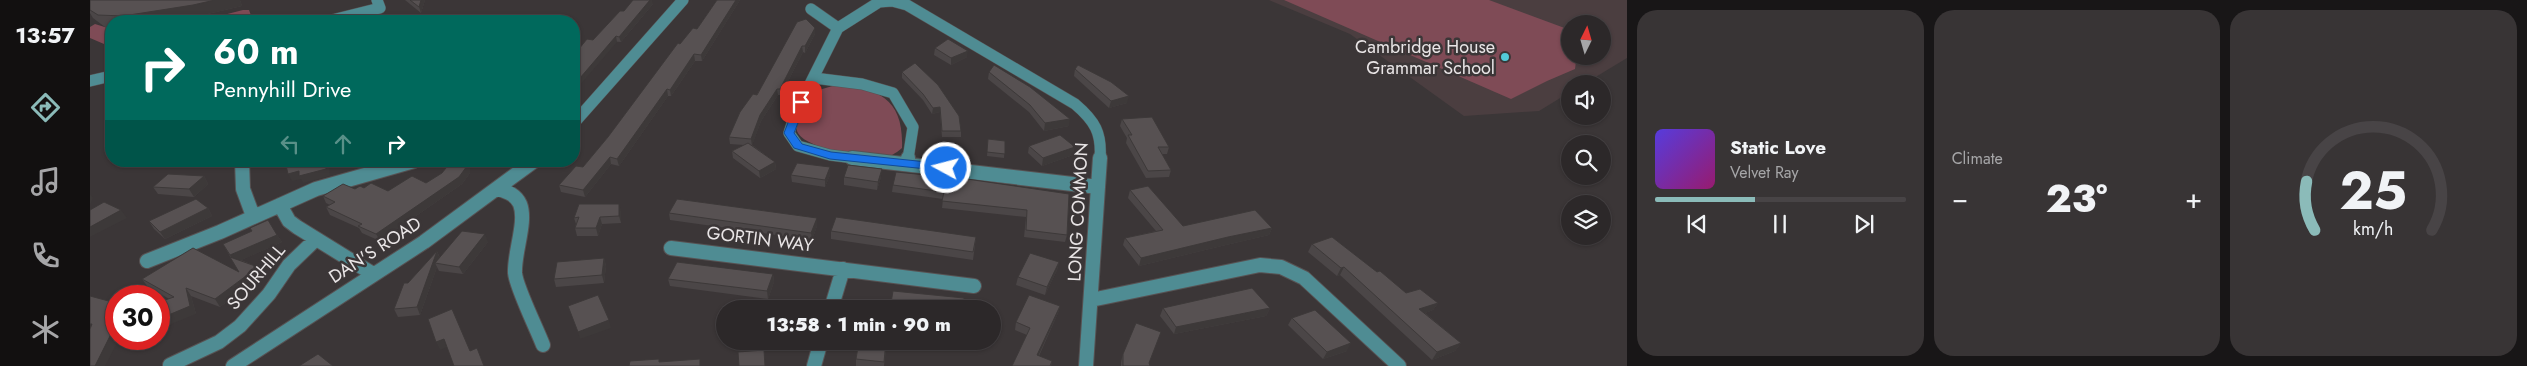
<!DOCTYPE html>
<meta charset="utf-8">
<style>
body{margin:0;font-family:Jost,sans-serif;background:#383435;color:#f1f3f6;height:100vh;display:flex;flex-direction:column;font-size:19px;white-space:nowrap}
*{box-sizing:border-box;margin:0}
p{font-size:16px;color:#a6a6a8}
.icon{flex:none;width:28px;height:28px;fill:none;stroke:currentColor;stroke-width:2;stroke-linecap:round;stroke-linejoin:round}
.map{position:relative;flex:1;overflow:hidden}
.side{display:flex;flex-direction:column;gap:10px;padding:10px;background:#181617;width:900px}
.side>*{flex:none}
.banner{position:absolute;left:15px;top:15px;width:475px;height:152px;border-radius:20px;box-shadow:0 1px 4px #0004,0 0 0 1px #484446;background:#00695c;color:#fff;overflow:hidden}
.needle{width:32px;rotate:5deg}
.fabs{position:absolute;left:1471px;top:15px;display:grid;gap:10px}
.fabs a{display:grid;place-items:center;width:50px;height:50px;border-radius:50%;background:#2c2829;box-shadow:0 1px 4px #0004,0 0 0 1px #484446;font-size:25px}
.speed{position:absolute;left:15px;top:285px;display:flex;gap:10px;font-size:25px;font-weight:700;text-align:center}
.speed>*{display:grid;place-content:center;width:65px;height:65px;border-radius:50%;background:#2c2829;box-shadow:0 1px 4px #0004,0 0 0 1px #484446;line-height:1}
.speed .limit{border:8px solid #d22;background:#fff;color:#111}
.pin{position:absolute;display:grid;place-items:center;width:42px;height:42px;color:#fff;margin:-21px;border-radius:10px;box-shadow:0 2px 8px #0006}
.me{position:absolute;width:55px;margin:-28px;rotate:277deg;stroke-linejoin:round;filter:drop-shadow(0 0 4px #0008)}
.turn{display:flex;align-items:center;gap:18px;height:105px;padding:0 25px;font-size:22px}
.turn .icon{width:65px;height:65px;stroke-width:2.5}
.turn b{display:block;font-size:35px;line-height:42px}
.lanes{display:flex;align-items:center;height:48px;padding:0 25px;background:#0003;justify-content:center;gap:25px;direction:ltr}
.lanes .off{opacity:.35}
.big{font-size:38px;font-weight:800;line-height:1.1}
.side .card{flex:1;display:flex;flex-direction:column;justify-content:center;gap:8px;min-width:0;padding:0 18px;border-radius:20px;background:#383435}
.side .dial{align-items:center;gap:0}
.dial svg{height:130px;overflow:visible;fill:none;stroke:#484446;stroke-width:7;stroke-linecap:round;text-anchor:middle}
.dial text{fill:#f1f3f6;stroke:none}
.song{display:flex;align-items:center;gap:15px}
.cover{width:60px;height:60px;border-radius:8px;background:linear-gradient(135deg,hsl(250 70% 55%),hsl(320 70% 35%))}
.played{height:5px;border-radius:2px;background:linear-gradient(90deg,#8bbbb9 40%,#484446 40%)}
.keys{display:flex;justify-content:space-around;direction:ltr}
.heat{display:flex;justify-content:space-between;align-items:center;font-size:28px;direction:ltr}
.side .tiles{flex:1;display:grid;gap:10px;grid-template-columns:repeat(3,1fr)}
.trip{position:absolute;left:626px;top:300px;width:285px;height:50px;border-radius:25px;background:#2c2829;box-shadow:0 1px 4px #0004,0 0 0 1px #484446;font-weight:800;line-height:50px;text-align:center}
main{display:flex;flex:1;min-height:0}
.dock{display:flex;flex-direction:column;width:90px;justify-content:space-around;align-items:center;background:#121010;color:#a6a6a8}
.dock .icon{width:35px;height:35px}
.dock .active{color:#8bbbb9}
.dock b{font-size:22px;color:#f1f3f6}
.map>svg:first-child{display:block}
.built{fill:#4b3e40;fill-rule:evenodd}
.green{fill:#7f4b56}
.lines{fill:none;stroke-linecap:round;stroke-linejoin:round}
.minor-far1-casing{stroke:#575253;stroke-width:12}
.minor-casing{stroke:#575253;stroke-width:16}
.minor-far1{stroke:#4f8c93;stroke-width:11}
.minor{stroke:#4f8c93;stroke-width:14}
.wall{fill:#4b4647}
.shaded-wall{fill:#3d3939}
.building{fill:#575152;stroke:#3d3939}
.route{fill:#1a73e8;stroke:#114b97}
.poi-dot{fill:#52cbd9;stroke:#3b3637;stroke-width:2}
.labels{text-anchor:middle;dominant-baseline:central;stroke-width:5;stroke-linejoin:round;paint-order:stroke}
.poi-label{font-size:18px;fill:#e9e5e6;stroke:#3b3637;text-anchor:end}
.street-label{font-size:18px;fill:#e9e5e6;stroke:#3b3637}
</style>
<main>
<nav class="dock">
<b>13:57</b>
<svg class="icon active" aria-label="directions" viewBox="0 0 24 24"><path d="M12 3l9 9-9 9-9-9zM9 14v-3h6M13 9l2 2-2 2"/></svg>
<svg class="icon" aria-label="music" viewBox="0 0 24 24"><path d="M9 18V5l10-2v13"/><circle cx="6" cy="18" r="3"/><circle cx="16" cy="16" r="3"/></svg>
<svg class="icon" aria-label="phone" viewBox="0 0 24 24"><path d="M5 4h4l2 5-3 2q2 4 5 5l2-3 5 2v4C11 20 4 13 5 4z"/></svg>
<svg class="icon" aria-label="climate" viewBox="0 0 24 24"><path d="M12 3v18M4 7l16 10M4 17L20 7"/></svg>
</nav>
<div class="map">
<svg width="1537" height="366" viewBox="0 0 1537 366">
<rect width="100%" height="100%" fill="#3b3637"/>
<path class="built" d="M1179,0H1537V58L1494,84H1480V92L1449,111L1374,116L1260,34ZM1480,24H1512V56H1480Z"/>
<path class="green" d="M1194,0H1399L1480,30V56H1492L1486,61L1485,69L1457,81L1421,99Z
M159,10L163,21H110L153,10Z
M5,24L21,29V41L14,44L0,38V27Z
M746,85C790,88 814,100 812,148C809,151 805,153 802,155C785,160 713,150 707,131C704,121 718,101 722,92Z"/>
<g class="lines">
<defs>
<path id="minor-far1" d="M721,9L748,28
M238,21L290,8L287,0
M724,78L772,84L803,93L823,127L818,159
M0,81L21,76
M484,123L593,0
M772,159L740,155L708,146L699,133L705,114L748,28L789,2L802,1L817,5L985,104C1005,121 1012,133 1010,159"/>
<path id="minor" d="M762,158L1008,187
M152,161L153,189L163,216
M817,163L818,158
M1008,187L1010,158
M409,189C418,192 426,195 430,204C437,222 424,252 425,273C426,287 447,329 453,345
M190,205L199,221L207,227L283,274
M581,248L884,286
M57,261L130,232L226,189L324,161
M1001,300L1170,265L1191,267L1214,278L1309,366
M741,309L753,269
M80,365L129,342L150,326L179,294L199,265L226,239
M143,366L334,242L444,161
M724,366L731,341
M996,366L1008,187"/>
</defs>
<use href="#minor-far1" class="minor-far1-casing"/>
<use href="#minor" class="minor-casing"/>
<use href="#minor-far1" class="minor-far1"/>
<use href="#minor" class="minor"/>
</g>
<path class="wall" d="M0,0H150L152,6L109,16L77,21H21V27H15L3,18L0,13Z
M315,0H335L331,13Z
M627,0H650L612,61H605L581,96H578L529,166L521,164L495,197L471,192L469,185L493,167L518,137L590,44L607,29Z
M563,4L531,42L503,40L534,11Z
M716,19L725,34L715,53L713,52L691,95H688L671,121L662,145L685,162L686,169L670,178L643,158L642,151L654,145L640,144L639,137Z
M845,48L877,57L861,65L844,55Z
M825,63L871,131V137H852L850,112L842,114L833,100L812,78V72Z
M985,69L1037,103L1019,108L984,76Z
M899,72L979,126L954,131L939,112L898,79Z
M1032,119L1079,147L1077,154H1072L1081,170L1079,177L1056,178L1036,143L1037,138L1030,126Z
M898,139L915,141L914,158L897,156Z
M939,146L983,155L952,166L938,153Z
M380,173L372,184L290,241L272,233L269,228L240,215L236,207L240,205L236,203L233,196L274,188L298,191Z
M701,175H740L735,187L702,182Z
M114,176L118,184L104,197L68,194L63,187Z
M754,177H791L787,190L754,185Z
M803,185L979,194L977,235L975,242L934,237L936,217L852,208L853,199L802,192Z
M1040,190L1093,226L1182,228L1179,235L1136,245L1049,266L1033,245L1035,238L1066,231L1038,198Z
M118,208L122,216L75,239L64,229L59,221Z
M531,211V223L512,224L508,236H487L485,228L486,224L484,218Z
M579,213L727,226L722,240L580,220Z
M741,231L886,237L883,260L741,239Z
M187,235L192,242L151,260L168,267L173,274L130,307L101,296L106,314L58,287L52,279L149,272L133,244Z
M398,242L373,274L349,271L347,267L330,315L308,317L304,309L318,283L347,251L350,258Z
M1222,244L1287,272L1316,293L1348,303L1343,310L1335,313L1371,343L1365,351L1342,360L1250,275L1247,276L1218,252Z
M514,258L516,266L514,283L466,287L464,279Z
M969,262L967,270L955,295L926,285L928,277Z
M683,274L684,282L678,299L580,286L578,279Z
M970,306L968,313L949,356L962,361L961,366H922L937,335L925,330L926,322Z
M1073,308H1180L1176,316L1084,334L1070,316Z
M1202,318L1257,351L1233,359L1198,325Z
M769,341H797L794,366H766V359Z
M1033,354L1059,364L1060,366H1031V362Z"/>
<path class="shaded-wall" d="M125,0H150L152,6L109,16L77,21H36L33,16Z
M331,0H335L331,13L329,7Z
M560,0H562L563,4L531,42L529,37Z
M646,0H650L612,61L611,55Z
M725,28V34L715,53V46Z
M526,36L527,42L484,92V85Z
M712,46L713,52L691,95L690,89Z
M878,51L877,57L861,65V58Z
M604,54L605,61L581,96L580,90Z
M577,89L578,96L529,166L527,159Z
M687,89L688,95L671,121L662,146L661,139L670,115Z
M1039,96L1037,103L1019,108L1021,101Z
M850,107V112L842,114L843,108Z
M980,119L979,126L954,131L955,123Z
M985,147L983,155L952,166L953,158Z
M520,157L521,164L495,197L493,190Z
M236,161H239L240,176L213,183L211,179L202,181L198,174Z
M377,161H380V173L372,184L290,241L286,234Z
M685,162L686,169L670,178L669,171Z
M740,167V175L735,187V180Z
M792,169L791,177L787,190L788,182Z
M114,176L118,184L104,197L99,189Z
M0,194L3,198L0,205Z
M529,204L531,211V223L529,216Z
M118,208L122,216L75,239L70,232Z
M31,210L37,218L0,237V227Z
M510,217L512,224L508,236L506,228Z
M727,218V226L722,240L721,233Z
M1182,228L1179,235L1136,245L1049,266L1051,258L1138,237Z
M395,234L398,242L373,274L369,267Z
M187,235L192,242L145,263L140,255Z
M347,251L350,259L345,263L347,267L330,315L327,307Z
M514,258L516,266L514,283L512,275Z
M969,262L967,270L955,295L957,287Z
M168,267L173,274L130,307L125,299Z
M1254,267L1250,275L1247,276L1251,268Z
M683,274L684,282L678,299L677,291Z
M96,288L101,296L106,314L69,329V319Z
M1348,303L1343,310L1325,317L1329,309Z
M970,306L968,313L945,363L947,355Z
M1180,308L1176,316L1084,334L1086,327Z
M519,320L521,328L490,339L488,332Z
M26,324V339H29L15,366H5Z
M354,339L357,347L350,350L346,342Z
M796,341H797L794,366V362Z
M1261,343L1257,351L1233,359L1237,352Z
M1371,343L1365,351L1342,360L1347,352Z"/>
<path class="building" d="M0,0H125L103,5L33,16L8,15L0,10Z
M320,0H331L329,7Z
M543,0H560L529,37L526,36L484,85V55L497,39L503,40L530,11H534Z
M627,0H646L611,55L604,54L580,90L577,89L527,159L520,157L493,190L469,185L486,166L493,167L518,137L588,43L590,44L603,28L607,29Z
M309,17L310,18L306,21H287Z
M716,19L725,28L715,46H712L690,89H687L670,115L661,139L639,137L650,112L663,94L667,95L707,22Z
M858,39L878,51L861,58L845,48Z
M825,63L848,85L869,116L871,131H852L850,107L843,108L833,94L812,72Z
M904,65L940,87L980,119L955,123L940,105L899,72Z
M988,65L1021,82L1039,96L1021,101L985,69Z
M1062,117L1079,147H1068L1081,170L1058,171L1038,135H1042L1032,119Z
M970,135L985,147L953,158L939,146Z
M898,139L915,141V154L897,152Z
M658,143L685,162L669,171L642,151Z
M195,161H236V169L209,176V171L198,174Z
M360,161H377V166L369,177L286,234L268,226L272,224L236,207L245,202L233,196L253,184L265,189L270,186L274,188L281,183L298,191L322,176L336,183L352,173L360,163Z
M707,163L740,167L735,180L701,175Z
M758,165L792,169L788,182L754,177Z
M806,172L877,179L979,194L977,235L936,230L937,210L852,201L854,192L803,185Z
M78,174L114,176L99,189L63,187Z
M1058,186L1093,226L1165,210L1182,228L1138,237L1051,258L1035,238L1073,230L1040,190Z
M106,199L118,208L70,232L59,221Z
M587,199L727,218L721,233L579,213Z
M14,202L31,210L0,227V210Z
M489,204H529V216L510,217L506,228H485L489,217L484,218Z
M746,217L886,237L883,252L741,231Z
M178,220L187,235L140,255L133,244L162,231L160,228Z
M372,231L395,234L369,267L345,263Z
M1242,237L1287,272L1290,271L1316,293L1330,289L1348,303L1329,309L1371,343L1347,352L1254,267L1251,268L1222,244Z
M103,248L149,272L140,257L168,267L125,299L96,288L100,306L69,319V302L84,297L52,279Z
M347,251L327,307L304,309L314,283H318Z
M940,253L969,262L957,287L928,277Z
M514,258L512,275L464,279L467,262Z
M587,262L683,274L677,291L578,279Z
M1162,288L1180,308L1086,327L1073,308Z
M803,291L874,298V309H800Z
M508,295L519,320L488,332L478,306Z
M939,295L970,306L947,355L962,361L960,366H922L940,328L926,322Z
M0,296L26,303V324L5,366H0V329L2,324H0Z
M362,309L380,351L387,348L394,366H364L354,339L346,342L338,319Z
M1225,310L1261,343L1237,352L1202,318Z
M1046,323L1071,332L1059,363L1060,366H1033V354Z
M769,341H796L794,362L766,359Z
M674,350L675,366H649L648,352Z
M228,354L243,366H209Z
M569,359V362L610,359V366H539L540,361Z"/>
<path class="route" d="M711,99L716,102L704,133L712,144L741,152L856,164L861,168L856,171L740,159L704,148L694,133L706,102Z"/>
<circle class="poi-dot" cx="1415" cy="57" r="5"/>
<g class="labels">
<g class="poi-label">
<text x="1405" y="47">Cambridge House<tspan x="1405" dy="21">Grammar School</tspan></text>
</g>
<g class="street-label">
<text transform="translate(988 212) rotate(-87)">LONG COMMON</text>
<text transform="translate(670 239) rotate(7)">GORTIN WAY</text>
<text transform="translate(285 250) rotate(-33)">DAN'S ROAD</text>
<text transform="translate(166 277) rotate(-50)">SOURHILL</text>
</g>
</g>
</svg>
<div class="fabs">
<a><svg class="needle" viewBox="-14 -14 28 28"><path d="M0-13l5 13h-10z" fill="#e53935"/><path d="M0 13l5-13h-10z" fill="#a6a6a8"/></svg></a>
<a><svg class="icon" aria-label="sound" viewBox="0 0 24 24"><path d="M4 9h4l5-4v14l-5-4H4zM17 9q2 3 0 6"/></svg></a>
<a><svg class="icon" aria-label="search" viewBox="0 0 24 24"><circle cx="10" cy="10" r="6"/><path d="M15 15l6 6"/></svg></a>
<a><svg class="icon" aria-label="layers" viewBox="0 0 24 24"><path d="M12 4l9 5-9 5-9-5zM3 14l9 5 9-5"/></svg></a>
</div>
<div class="speed"><div class="limit">30</div></div>
<div class="pin" style="left:711px;top:102px;background:#d93025"><svg class="icon" aria-label="arrive" viewBox="0 0 24 24"><path d="M6 21V4h12l-3 4 3 4H6"/></svg></div>
<svg class="me" style="left:856px;top:168px" viewBox="-20 -20 40 40"><circle r="17" fill="#1a73e8" stroke="#fff" stroke-width="3"/><path d="M0-11L8 9 0 5-8 9z" fill="#fff"/></svg>
<div class="trip">13:58 · 1 min · 90 m</div>
<div class="banner">
<div class="turn"><svg class="icon" aria-label="right" viewBox="0 0 24 24"><path d="M7 20v-9h11M14 6l5 5-5 5"/></svg><div><b>60 m</b>Pennyhill Drive</div></div>
<div class="lanes"><svg class="icon off" aria-label="left" viewBox="0 0 24 24"><path d="M17 20v-9H6M10 6l-5 5 5 5"/></svg><svg class="icon off" aria-label="ahead" viewBox="0 0 24 24"><path d="M12 20V5M6 11l6-6 6 6"/></svg><svg class="icon" aria-label="right" viewBox="0 0 24 24"><path d="M7 20v-9h11M14 6l5 5-5 5"/></svg></div>
</div>
</div>
<section class="side">
<div class="tiles">
<div class="card">
<div class="song"><i class="cover"></i><div><b>Static Love</b><p>Velvet Ray</p></div></div>
<div class="played"></div>
<div class="keys"><svg class="icon" aria-label="previous" viewBox="0 0 24 24"><path d="M18 5L8 12l10 7zM5 5v14"/></svg><svg class="icon" aria-label="pause" viewBox="0 0 24 24"><path d="M8 5v14M16 5v14"/></svg><svg class="icon" aria-label="next" viewBox="0 0 24 24"><path d="M6 5l10 7-10 7zM19 5v14"/></svg></div>
</div>
<div class="card"><p>Climate</p>
<div class="heat"><a>−</a><b class="big">23°</b><a>+</a></div>
</div>
<div class="card dial"><svg viewBox="0 0 100 80">
<path d="M14 69A42 42 0 1 1 86 69"/>
<path d="M14 69A42 42 0 0 1 9 39" stroke="#8bbbb9"/>
<text x="50" y="56" font-size="32" font-weight="700">25</text>
<text x="50" y="72" font-size="11">km/h</text>
</svg></div>
</div>
</section>
</main>
